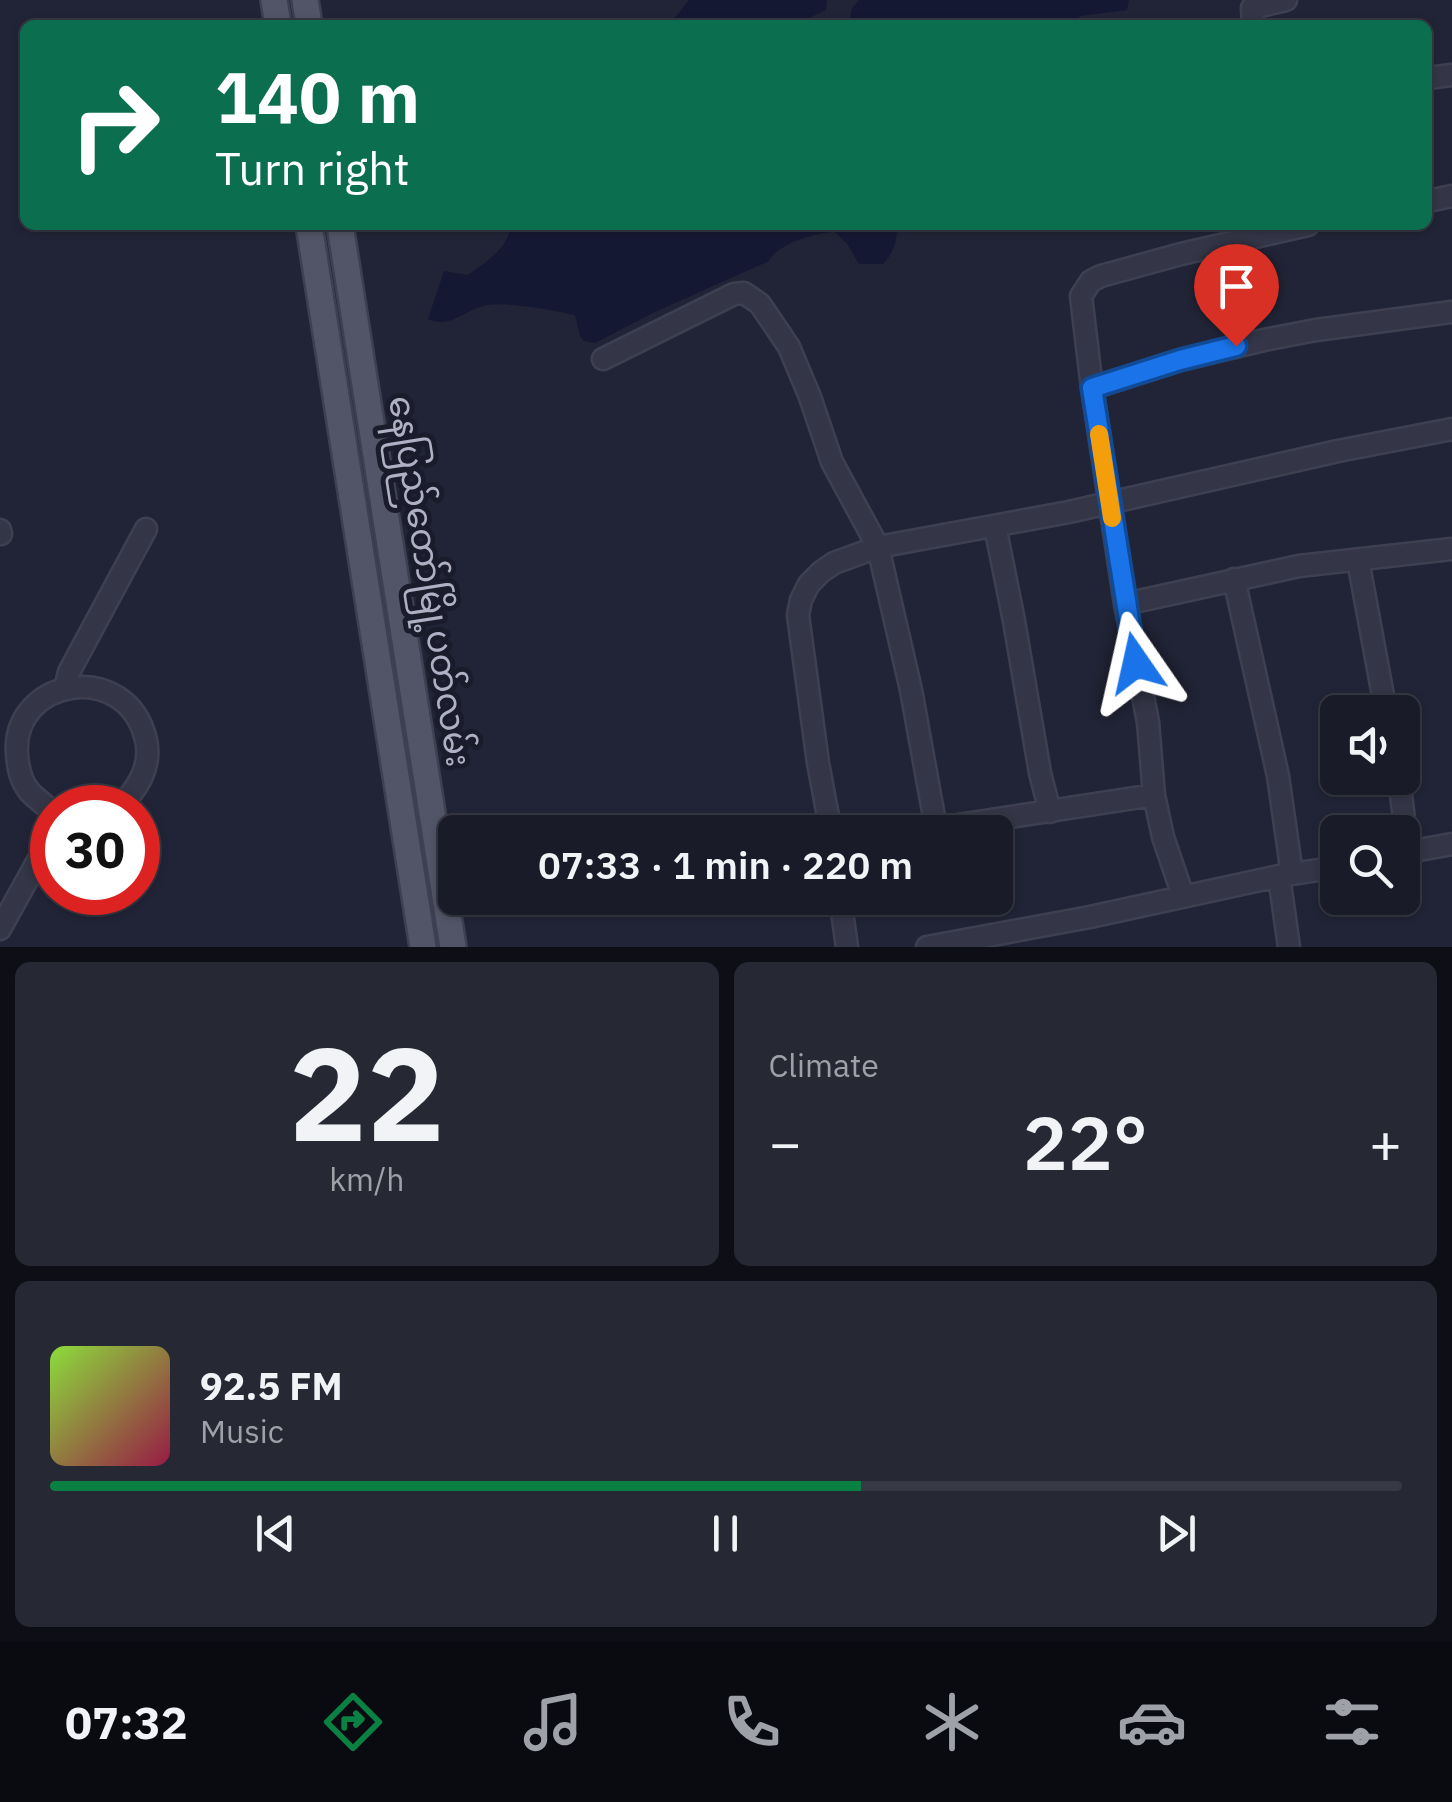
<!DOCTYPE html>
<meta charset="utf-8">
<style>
body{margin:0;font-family:"IBM Plex Sans","Noto Sans Myanmar",sans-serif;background:#262834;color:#f1f3f6;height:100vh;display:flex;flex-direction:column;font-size:38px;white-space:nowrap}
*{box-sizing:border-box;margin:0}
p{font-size:32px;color:#9fa1a8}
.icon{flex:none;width:55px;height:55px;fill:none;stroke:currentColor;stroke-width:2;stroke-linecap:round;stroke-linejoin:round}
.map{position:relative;height:947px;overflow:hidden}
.panel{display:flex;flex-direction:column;gap:15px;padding:15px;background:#0e0f16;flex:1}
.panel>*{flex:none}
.hud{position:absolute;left:20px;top:20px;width:1412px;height:210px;border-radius:15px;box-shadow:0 2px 8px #0004,0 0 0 2px #373945;background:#0b6e4f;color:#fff;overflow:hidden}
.controls{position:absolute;left:1320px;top:695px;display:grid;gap:20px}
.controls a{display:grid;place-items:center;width:100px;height:100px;border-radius:15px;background:#191b28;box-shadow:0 2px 8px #0004,0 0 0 2px #373945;font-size:50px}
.speed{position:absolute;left:30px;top:785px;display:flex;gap:20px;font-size:50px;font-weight:700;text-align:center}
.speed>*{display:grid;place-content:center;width:130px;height:130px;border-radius:50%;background:#191b28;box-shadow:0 2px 8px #0004,0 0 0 2px #373945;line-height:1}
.speed .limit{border:15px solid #d22;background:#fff;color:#111}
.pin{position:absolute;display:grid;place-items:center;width:85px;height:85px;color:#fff;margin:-102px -42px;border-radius:50% 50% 50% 0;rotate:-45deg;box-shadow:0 0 10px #0007}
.pin .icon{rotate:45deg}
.me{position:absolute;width:110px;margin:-55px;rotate:349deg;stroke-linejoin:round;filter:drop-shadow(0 0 8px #0008)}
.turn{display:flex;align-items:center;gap:35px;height:210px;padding:0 30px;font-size:45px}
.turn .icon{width:130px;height:130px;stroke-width:2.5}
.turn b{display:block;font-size:70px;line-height:85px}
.big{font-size:75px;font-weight:600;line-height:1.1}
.panel .card{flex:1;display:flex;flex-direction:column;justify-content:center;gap:15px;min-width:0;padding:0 35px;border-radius:15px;background:#262834}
.panel .dial{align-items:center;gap:0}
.dial b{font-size:130px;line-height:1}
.song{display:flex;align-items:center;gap:30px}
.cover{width:120px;height:120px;border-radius:15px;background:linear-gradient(135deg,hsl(90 70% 55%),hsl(340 70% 35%))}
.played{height:10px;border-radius:5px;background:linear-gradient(90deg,#0b8043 60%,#373945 60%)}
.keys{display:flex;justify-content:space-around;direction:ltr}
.heat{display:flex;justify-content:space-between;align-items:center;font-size:55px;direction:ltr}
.panel .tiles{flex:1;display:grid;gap:15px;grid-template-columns:1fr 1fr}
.card:last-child{grid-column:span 2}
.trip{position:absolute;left:438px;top:815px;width:575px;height:100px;border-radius:15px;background:#191b28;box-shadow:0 2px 8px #0004,0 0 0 2px #373945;font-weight:600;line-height:100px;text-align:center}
.tabs{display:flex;height:160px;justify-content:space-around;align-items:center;background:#0a0b10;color:#9fa1a8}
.tabs .icon{width:70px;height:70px}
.tabs .on{color:#0b8043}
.tabs b{font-size:45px;color:#f1f3f6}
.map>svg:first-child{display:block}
.water{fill:#151833}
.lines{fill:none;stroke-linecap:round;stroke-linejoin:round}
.minor-casing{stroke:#3e4051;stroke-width:25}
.major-casing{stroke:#3e4051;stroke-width:30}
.minor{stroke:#343647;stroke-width:20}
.major{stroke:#525567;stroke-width:25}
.route-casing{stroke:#114b97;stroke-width:25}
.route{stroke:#1a73e8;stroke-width:18}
.slow{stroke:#f59e0b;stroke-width:18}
.labels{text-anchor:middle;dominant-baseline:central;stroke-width:10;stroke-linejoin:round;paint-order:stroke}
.street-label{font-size:35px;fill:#afb0c4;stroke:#1a1c2c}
</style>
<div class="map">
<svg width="1452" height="947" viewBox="0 0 1452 947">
<rect width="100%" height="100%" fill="#212436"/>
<path class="water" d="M689,0H827L826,10L794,25H678L673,20Z
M859,0H1129L1127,10L1080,16L1073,25H849L852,8Z
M511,225H897C897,242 894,252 883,264H859L848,245L835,232C817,232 777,244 769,261L655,312L595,343L584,341L580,336L575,315C552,310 510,302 487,305C467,308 450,330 428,319L444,271L468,275C487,261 507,250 511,225Z"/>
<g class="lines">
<defs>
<path id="minor" d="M1253,25L1252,8L1286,0
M1428,78L1452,75
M1428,201L1452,196
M603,359L734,294L744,293L760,304L789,347L810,397L832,462L878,547L911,690L936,828
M1092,388L1180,360L1264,340L1316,330L1452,312
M995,526L1014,621L1040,773L1050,812
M0,530L1,534
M1358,560L1386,712
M1234,579L1278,776L1292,874
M1125,604L1299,566L1452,549
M65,689L69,672L146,529
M1399,778L1408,852
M52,811C45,805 35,798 29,791C20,780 18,767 17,754C11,678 127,658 146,740C152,767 137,791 117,808
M831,832L818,763L798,615L801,600L809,584L821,572L834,563L878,547L1069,512L1338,451L1452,429
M913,832L1154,795
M1402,853L1452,844
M1279,876L1289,947
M1183,896L1163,837L1154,795L1148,722L1125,604L1092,388L1081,296L1091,281L1101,276L1181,254L1308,225
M840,898L847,947
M0,929L52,835
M927,947L1090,917L1279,876L1338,867"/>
<path id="major" d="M274,0L278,25
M305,0L309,25
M309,225L423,947
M340,225L453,947"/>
</defs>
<use href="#minor" class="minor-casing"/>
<use href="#major" class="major-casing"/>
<use href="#minor" class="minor"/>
<use href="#major" class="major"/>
</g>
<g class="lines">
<defs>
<path id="route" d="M1136,663L1092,388L1180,360L1236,346"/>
</defs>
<use href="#route" class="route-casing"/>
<use href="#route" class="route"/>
<path class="slow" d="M1099,434L1112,518"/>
</g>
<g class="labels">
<g class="street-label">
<text transform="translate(431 581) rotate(81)">နေပြည်တော်မြို့ပတ်လမ်း</text>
</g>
</g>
</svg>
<div class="controls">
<a><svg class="icon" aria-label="sound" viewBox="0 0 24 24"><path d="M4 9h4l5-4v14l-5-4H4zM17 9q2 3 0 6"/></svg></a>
<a><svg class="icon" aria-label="search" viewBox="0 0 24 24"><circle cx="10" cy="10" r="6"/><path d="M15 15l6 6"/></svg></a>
</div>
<div class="speed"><div class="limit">30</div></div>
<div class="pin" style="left:1236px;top:346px;background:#d93025"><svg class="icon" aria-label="arrive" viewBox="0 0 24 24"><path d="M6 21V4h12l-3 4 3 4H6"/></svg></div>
<svg class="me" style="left:1136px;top:663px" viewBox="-20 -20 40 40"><path d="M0-17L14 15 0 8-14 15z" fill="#1a73e8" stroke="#fff" stroke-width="4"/></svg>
<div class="trip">07:33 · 1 min · 220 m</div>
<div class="hud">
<div class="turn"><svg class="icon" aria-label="right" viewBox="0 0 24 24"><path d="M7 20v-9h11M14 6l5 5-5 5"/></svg><div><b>140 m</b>Turn right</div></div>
</div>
</div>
<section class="panel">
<div class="tiles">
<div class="card dial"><b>22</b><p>km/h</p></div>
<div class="card"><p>Climate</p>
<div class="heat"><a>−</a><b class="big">22°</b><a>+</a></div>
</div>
<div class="card">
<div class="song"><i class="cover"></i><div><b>92.5 FM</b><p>Music</p></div></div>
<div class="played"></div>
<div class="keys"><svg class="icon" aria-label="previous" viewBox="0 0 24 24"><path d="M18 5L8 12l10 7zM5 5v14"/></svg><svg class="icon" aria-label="pause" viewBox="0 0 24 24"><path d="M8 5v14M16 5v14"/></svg><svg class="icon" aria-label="next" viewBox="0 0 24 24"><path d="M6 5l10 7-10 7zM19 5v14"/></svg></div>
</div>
</div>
</section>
<nav class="tabs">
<b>07:32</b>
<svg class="icon on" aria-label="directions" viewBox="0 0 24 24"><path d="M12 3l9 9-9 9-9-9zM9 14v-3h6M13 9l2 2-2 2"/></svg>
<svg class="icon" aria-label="music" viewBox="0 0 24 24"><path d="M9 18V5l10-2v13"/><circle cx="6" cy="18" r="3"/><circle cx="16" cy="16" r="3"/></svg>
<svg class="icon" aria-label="phone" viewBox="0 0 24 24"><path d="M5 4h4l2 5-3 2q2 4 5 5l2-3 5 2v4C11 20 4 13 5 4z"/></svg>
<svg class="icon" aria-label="climate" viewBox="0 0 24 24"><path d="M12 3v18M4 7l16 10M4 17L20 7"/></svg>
<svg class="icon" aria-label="car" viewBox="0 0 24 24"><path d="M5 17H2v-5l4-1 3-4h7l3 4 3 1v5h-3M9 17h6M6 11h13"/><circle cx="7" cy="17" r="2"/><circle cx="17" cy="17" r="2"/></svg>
<svg class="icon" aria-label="filters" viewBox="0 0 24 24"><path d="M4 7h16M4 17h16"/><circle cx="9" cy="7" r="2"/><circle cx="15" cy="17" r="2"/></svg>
</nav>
